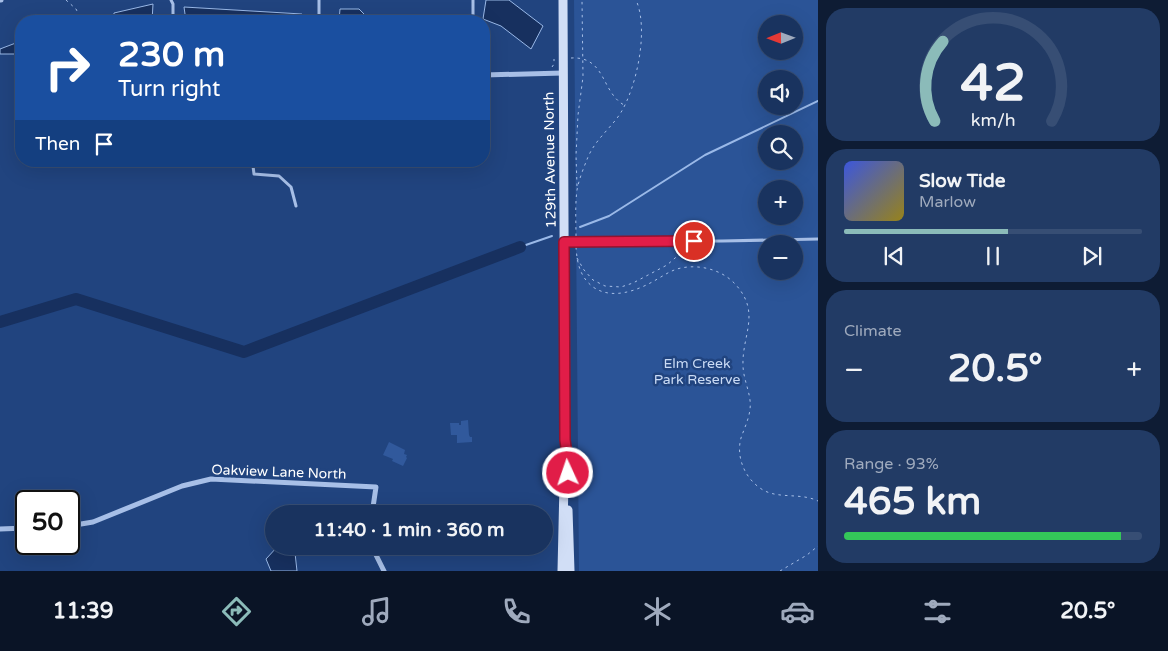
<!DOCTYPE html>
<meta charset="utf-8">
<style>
body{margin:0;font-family:"Varela Round",sans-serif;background:#223b65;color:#f1f3f6;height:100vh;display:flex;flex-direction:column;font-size:19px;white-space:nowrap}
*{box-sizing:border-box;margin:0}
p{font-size:16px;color:#9faabd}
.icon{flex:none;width:28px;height:28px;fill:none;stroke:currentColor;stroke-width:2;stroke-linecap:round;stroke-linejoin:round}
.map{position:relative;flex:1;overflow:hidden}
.panel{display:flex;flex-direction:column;gap:8px;padding:8px;background:#0e1c34;width:350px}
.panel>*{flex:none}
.guide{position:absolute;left:15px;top:15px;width:475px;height:152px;border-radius:20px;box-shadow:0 5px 20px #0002,0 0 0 1px #374e74;background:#1a4fa0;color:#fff;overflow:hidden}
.needle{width:32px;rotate:269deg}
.controls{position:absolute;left:758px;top:15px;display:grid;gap:10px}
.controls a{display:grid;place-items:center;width:45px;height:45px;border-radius:50%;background:#19335f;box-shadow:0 5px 20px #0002,0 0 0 1px #374e74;font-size:25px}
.speed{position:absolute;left:15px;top:490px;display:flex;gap:10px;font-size:25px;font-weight:700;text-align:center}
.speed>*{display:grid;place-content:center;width:65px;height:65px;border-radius:50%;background:#19335f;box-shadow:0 5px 20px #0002,0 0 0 1px #374e74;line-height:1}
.speed .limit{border:2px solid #111;border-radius:8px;background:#fff;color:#111}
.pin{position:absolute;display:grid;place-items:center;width:42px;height:42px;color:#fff;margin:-21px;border:2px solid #fff;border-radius:50%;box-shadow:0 1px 5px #0007}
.me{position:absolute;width:55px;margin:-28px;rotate:357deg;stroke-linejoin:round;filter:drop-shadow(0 0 4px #0008)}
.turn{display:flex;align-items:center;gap:18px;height:105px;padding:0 20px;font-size:22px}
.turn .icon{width:65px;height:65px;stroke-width:2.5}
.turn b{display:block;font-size:35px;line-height:42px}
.then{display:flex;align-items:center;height:48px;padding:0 20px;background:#0003;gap:10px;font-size:19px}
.big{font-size:38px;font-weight:700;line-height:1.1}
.panel .card{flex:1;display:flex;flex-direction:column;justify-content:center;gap:8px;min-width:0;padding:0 18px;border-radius:20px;background:#223b65}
.panel .dial{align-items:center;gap:0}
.dial svg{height:130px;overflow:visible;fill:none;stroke:#374e74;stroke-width:7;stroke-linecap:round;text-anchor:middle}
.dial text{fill:#f1f3f6;stroke:none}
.song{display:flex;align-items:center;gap:15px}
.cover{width:60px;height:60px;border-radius:8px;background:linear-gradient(135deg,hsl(230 70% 55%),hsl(50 70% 35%))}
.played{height:5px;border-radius:2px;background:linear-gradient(90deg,#8bbbb9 55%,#374e74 55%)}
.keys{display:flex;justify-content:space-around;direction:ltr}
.heat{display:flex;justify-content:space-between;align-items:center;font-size:28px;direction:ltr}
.charge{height:8px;border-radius:4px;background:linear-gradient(90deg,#34c759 93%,#374e74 0)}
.trip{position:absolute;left:265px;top:505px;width:288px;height:50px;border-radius:25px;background:#19335f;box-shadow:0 5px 20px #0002,0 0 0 1px #374e74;font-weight:700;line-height:50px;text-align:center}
.menu{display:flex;height:80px;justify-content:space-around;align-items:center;background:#0a1426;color:#9faabd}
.menu .icon{width:35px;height:35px}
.menu .active{color:#8bbbb9}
.menu b{font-size:22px;color:#f1f3f6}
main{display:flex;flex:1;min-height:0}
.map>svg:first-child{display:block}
.green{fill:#2b5497;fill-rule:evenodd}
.water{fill:#17305f;stroke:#9ab9e8}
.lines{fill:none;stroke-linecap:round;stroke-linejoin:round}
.stream{stroke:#9ab9e8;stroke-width:2}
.river{stroke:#17305f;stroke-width:12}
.building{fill:#31599c}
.path{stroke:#a7bfe7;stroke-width:1;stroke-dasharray:2.5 4;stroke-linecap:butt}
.lane{stroke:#a7bfe7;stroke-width:3}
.street{stroke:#a7bfe7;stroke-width:5}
.secondary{stroke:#d1def6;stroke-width:9}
.route-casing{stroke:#92132f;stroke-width:12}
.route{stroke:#e11d48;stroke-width:9}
.labels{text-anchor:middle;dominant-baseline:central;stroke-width:5;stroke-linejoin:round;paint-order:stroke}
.street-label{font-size:14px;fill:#fff;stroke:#21447f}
.park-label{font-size:14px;fill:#cadbf5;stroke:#21447f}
</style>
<main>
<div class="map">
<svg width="818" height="571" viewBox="0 0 818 571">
<rect width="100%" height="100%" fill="#21447f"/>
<path class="green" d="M574,0H818V571H579ZM766,24H794V51H766ZM766,79H794V106H766ZM766,134H794V161H766ZM766,189H794V216H766ZM766,244H794V271H766Z"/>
<path class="water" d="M486,0H509L543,26L531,49L501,26L483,19Z
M153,4L152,21H113L114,13Z
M184,7L302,14V21H186Z
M340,9H359L371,21H339Z
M21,41V54H0V49Z
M278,546L295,553L297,571H271L266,559Z"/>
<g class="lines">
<path class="stream" d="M580,227L609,216L705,155L818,101
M520,247L552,236"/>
<path class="river" d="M0,322L76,299L244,352L520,247"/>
</g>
<path class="building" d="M468,420L469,435L470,437H472V442L457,443V435H451L450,423H459V425H461V421Z
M389,442L405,450L404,454L407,455L406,457L407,458L403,466L392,461L393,459L383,455Z"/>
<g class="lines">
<path class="path" d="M66,0L76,9L82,21
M571,58C606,56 601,92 624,105
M552,67L554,64V59
M577,186L576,155L578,115L583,77L582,0
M576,236C576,221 575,205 577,190C579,179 584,167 588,157C596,139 609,130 620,114C637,87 649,29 636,0
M576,247C577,263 580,277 593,287C612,300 636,291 654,281C663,276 671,270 681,268C700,264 723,270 736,285C761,313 742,335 743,365C743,380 752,395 750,409C749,419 744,429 741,438C736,456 744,477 760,488C776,500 800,492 818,501
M577,258L584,270L593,280L605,286L621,287L633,283L667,265L689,246
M780,571L807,555L818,546"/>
<path class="lane" d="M171,0L173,4V21
M319,0V21
M473,0V21
M254,161L253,166L254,174L279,176L291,187L296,206
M566,242L722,241L818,239"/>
<path class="street" d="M0,0H1
M484,75L563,73
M69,526L93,522L182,486L211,479L376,487L372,514
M0,529L26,528
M374,546L376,555L384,571"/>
<path class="secondary" d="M568,510L570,571
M562,571L565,440L563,0"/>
</g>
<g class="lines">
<defs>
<path id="route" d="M568,473L567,454L565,440L564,242L694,241"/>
</defs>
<use href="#route" class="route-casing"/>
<use href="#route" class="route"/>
</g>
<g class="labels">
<g class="street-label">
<text transform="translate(550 160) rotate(-91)">129th Avenue North</text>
<text transform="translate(279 472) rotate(2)">Oakview Lane North</text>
</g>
<g class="park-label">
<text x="697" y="363">Elm Creek<tspan x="697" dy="16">Park Reserve</tspan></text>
</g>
</g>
</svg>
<div class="controls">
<a><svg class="needle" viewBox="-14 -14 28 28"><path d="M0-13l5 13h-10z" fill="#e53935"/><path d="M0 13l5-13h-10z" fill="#9faabd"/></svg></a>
<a><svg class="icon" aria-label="sound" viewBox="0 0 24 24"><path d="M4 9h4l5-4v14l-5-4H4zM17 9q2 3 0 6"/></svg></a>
<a><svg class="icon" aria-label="search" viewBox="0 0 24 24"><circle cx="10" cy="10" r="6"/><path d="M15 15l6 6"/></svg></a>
<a>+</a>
<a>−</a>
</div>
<div class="speed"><div class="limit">50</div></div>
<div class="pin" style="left:694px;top:241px;background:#d93025"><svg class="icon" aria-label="arrive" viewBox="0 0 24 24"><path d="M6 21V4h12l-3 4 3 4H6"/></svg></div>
<svg class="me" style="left:568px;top:473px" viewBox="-20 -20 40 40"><circle r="17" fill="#e11d48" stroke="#fff" stroke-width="3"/><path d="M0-11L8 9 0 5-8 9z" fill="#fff"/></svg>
<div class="trip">11:40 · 1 min · 360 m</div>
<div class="guide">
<div class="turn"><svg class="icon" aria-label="right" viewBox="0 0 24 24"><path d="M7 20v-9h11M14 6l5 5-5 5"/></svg><div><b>230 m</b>Turn right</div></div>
<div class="then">Then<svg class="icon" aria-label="arrive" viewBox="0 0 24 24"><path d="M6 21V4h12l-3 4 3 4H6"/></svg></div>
</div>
</div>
<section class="panel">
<div class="card dial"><svg viewBox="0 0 100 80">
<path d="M14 69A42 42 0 1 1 86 69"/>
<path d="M14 69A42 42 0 0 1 19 20" stroke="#8bbbb9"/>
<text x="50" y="56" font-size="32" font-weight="700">42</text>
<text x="50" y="72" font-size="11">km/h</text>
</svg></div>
<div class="card">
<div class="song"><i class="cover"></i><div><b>Slow Tide</b><p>Marlow</p></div></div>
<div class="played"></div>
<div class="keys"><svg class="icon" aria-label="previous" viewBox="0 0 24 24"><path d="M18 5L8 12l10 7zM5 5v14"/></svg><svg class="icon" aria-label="pause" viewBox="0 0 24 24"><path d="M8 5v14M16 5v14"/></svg><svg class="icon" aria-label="next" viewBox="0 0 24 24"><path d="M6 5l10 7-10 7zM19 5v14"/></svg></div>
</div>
<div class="card"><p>Climate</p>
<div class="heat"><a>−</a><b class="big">20.5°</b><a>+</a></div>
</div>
<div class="card"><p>Range · 93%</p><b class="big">465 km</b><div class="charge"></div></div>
</section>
</main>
<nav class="menu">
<b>11:39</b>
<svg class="icon active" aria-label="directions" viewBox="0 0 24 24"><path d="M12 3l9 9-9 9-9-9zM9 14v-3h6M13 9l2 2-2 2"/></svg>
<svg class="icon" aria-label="music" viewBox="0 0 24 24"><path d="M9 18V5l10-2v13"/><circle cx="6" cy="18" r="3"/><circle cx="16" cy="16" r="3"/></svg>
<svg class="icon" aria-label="phone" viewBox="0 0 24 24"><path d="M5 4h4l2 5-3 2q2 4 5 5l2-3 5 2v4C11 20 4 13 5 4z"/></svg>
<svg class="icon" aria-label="climate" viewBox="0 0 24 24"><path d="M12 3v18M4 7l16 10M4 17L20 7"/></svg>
<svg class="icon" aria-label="car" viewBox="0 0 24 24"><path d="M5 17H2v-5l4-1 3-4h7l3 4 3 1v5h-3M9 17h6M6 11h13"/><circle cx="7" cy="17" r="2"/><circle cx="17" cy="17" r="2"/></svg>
<svg class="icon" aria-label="filters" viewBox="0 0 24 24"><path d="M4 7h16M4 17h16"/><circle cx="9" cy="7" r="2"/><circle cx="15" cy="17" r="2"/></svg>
<b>20.5°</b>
</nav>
